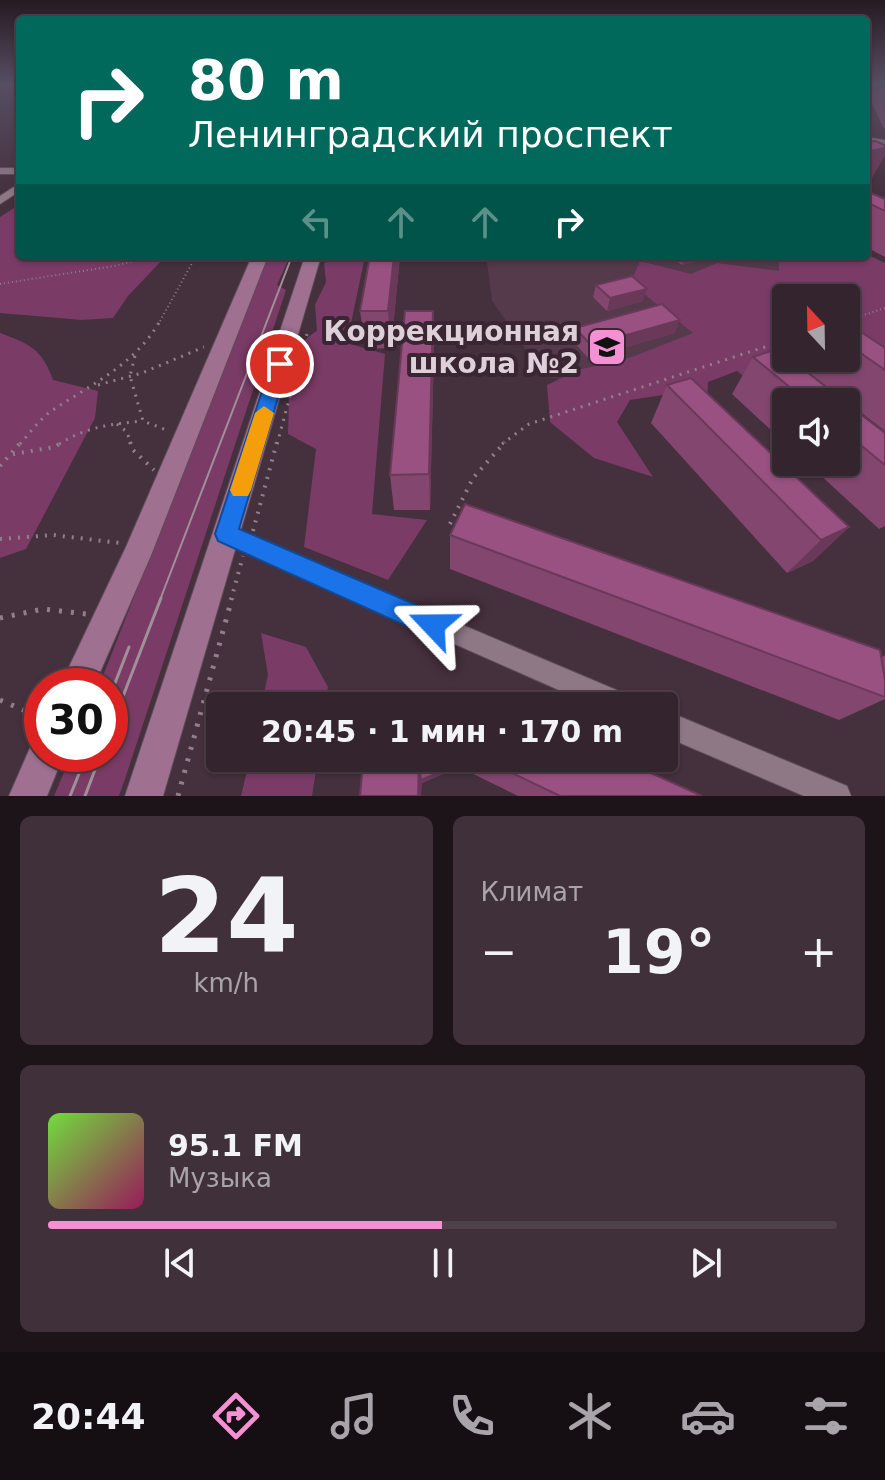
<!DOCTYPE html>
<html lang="ru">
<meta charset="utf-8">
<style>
body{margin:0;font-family:"DejaVu Sans",sans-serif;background:#3f303a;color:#f1f3f6;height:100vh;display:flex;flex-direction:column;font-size:30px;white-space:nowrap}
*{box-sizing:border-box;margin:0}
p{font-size:26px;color:#a9a4aa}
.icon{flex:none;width:44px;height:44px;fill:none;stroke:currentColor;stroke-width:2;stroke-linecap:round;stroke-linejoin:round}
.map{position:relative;height:796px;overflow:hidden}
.panel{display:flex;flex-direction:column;gap:20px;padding:20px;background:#1d1419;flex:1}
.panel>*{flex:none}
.banner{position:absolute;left:16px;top:16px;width:854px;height:244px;border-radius:8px;box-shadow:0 2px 6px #0004,0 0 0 2px #4e414a;background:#00695c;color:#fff;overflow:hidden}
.needle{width:52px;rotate:338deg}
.buttons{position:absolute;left:772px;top:284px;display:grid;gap:16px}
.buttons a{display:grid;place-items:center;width:88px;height:88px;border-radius:8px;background:#34242e;box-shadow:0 2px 6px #0004,0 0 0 2px #4e414a;font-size:40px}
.speed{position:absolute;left:24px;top:668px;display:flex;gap:16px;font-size:40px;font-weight:700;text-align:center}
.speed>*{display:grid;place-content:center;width:104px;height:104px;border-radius:50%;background:#34242e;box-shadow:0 2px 6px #0004,0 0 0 2px #4e414a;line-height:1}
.speed .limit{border:12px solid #d22;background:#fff;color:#111}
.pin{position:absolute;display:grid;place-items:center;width:68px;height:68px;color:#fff;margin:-34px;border:4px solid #fff;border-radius:50%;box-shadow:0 2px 8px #0007}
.me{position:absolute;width:88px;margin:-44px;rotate:293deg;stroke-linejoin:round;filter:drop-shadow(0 0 6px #0008)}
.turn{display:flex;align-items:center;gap:28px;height:168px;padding:0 40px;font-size:36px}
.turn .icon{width:104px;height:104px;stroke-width:2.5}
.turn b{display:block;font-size:56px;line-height:68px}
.lanes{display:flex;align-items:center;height:76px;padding:0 40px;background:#0003;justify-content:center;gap:40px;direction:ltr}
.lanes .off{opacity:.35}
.big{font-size:60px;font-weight:700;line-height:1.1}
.panel .card{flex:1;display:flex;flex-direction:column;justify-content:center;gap:12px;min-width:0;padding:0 28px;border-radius:12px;background:#3f303a}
.panel .dial{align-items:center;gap:0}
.dial b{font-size:104px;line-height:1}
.song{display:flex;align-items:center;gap:24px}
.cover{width:96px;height:96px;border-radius:12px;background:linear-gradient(135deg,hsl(100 70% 55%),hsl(330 70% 35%))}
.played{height:8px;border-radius:4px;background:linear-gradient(90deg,#f491d4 50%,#4e414a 50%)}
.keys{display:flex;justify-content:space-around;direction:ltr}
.heat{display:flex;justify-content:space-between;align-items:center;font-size:44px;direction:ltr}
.panel .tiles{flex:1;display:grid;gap:20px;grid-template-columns:1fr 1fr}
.card:last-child{grid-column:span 2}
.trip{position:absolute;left:206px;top:692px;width:472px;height:80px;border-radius:8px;background:#34242e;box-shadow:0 2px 6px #0004,0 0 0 2px #4e414a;font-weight:700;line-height:80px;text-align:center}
.tabs{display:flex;height:128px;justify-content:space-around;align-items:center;background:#150e12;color:#a9a4aa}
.tabs .icon{width:56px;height:56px}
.tabs .selected{color:#f491d4}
.tabs b{font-size:36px;color:#f1f3f6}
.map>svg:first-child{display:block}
.built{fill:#543a4b}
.green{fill:#7a3b66}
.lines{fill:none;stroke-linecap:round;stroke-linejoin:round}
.minor-casing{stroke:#5c4c56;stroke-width:2}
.secondary-casing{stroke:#5c4c56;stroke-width:2}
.path-far3{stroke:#91808b;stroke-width:2;stroke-dasharray:1 3;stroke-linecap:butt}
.path-far2{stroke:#91808b;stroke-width:3;stroke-dasharray:2 6;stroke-linecap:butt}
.path-far1{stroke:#91808b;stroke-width:4;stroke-dasharray:2 7;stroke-linecap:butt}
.path{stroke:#91808b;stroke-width:5;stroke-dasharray:3 9;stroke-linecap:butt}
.minor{fill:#8f7886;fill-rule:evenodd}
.secondary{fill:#a07090;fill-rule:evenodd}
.tram-far1{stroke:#a0909a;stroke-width:2}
.tram{stroke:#a0909a;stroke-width:3}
.wall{fill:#83466f}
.shaded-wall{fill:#6a395a}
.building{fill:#985181;stroke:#6a395a;stroke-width:2}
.route{fill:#1a73e8;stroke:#114b97;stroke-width:2}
.slow{fill:#f59e0b}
.labels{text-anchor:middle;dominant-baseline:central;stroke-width:8;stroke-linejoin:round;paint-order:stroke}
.poi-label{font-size:28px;font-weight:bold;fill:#ddd0d8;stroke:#3a2633;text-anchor:end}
</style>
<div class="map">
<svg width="885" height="796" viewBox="0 0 885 796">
<rect width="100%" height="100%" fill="#45303d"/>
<path class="built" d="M866,254L885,264L786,298L579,381L545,377L492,301L487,262L617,256Z"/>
<path class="green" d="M20,204V256H166L128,296L113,318L82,320L0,313V217Z
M866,254L885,263V403L846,358V298H786V356L762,370L786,402V409L737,371L708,382L707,405L663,395L630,400L617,422L653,477L594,458L550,422L547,385L578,370L632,357L693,333L639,290L633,277L640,261L691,274L717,263L779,271V256Z
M268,256H290L277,285L286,290L125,779L119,796H54L72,754H110V686H99Z
M348,256H365L347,343L385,354L372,514L427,520L388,580L304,547L316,449L288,434C291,399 282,350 317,331L315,305L326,282L324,263Z
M0,333C30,344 42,349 53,380L98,391L95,418L26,549L0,558Z
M261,633L306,647L328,687L325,706H261L268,675Z
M250,758H318L312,796H241Z"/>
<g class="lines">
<defs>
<path id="minor" d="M871,138L885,140V146L868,143L867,141Z
M0,168H20V174H0Z
M20,183V191L0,204V196Z
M226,525L633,697L636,706H595L219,540L216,534L219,528Z
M664,710L847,786L851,796H804L664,736Z"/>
<path id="secondary" d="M252,256H268L152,553L94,686H60L126,547Z
M305,256H321L163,796H125Z
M42,738V754H64L47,796H9L33,741Z"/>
</defs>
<use href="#minor" class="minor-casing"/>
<use href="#secondary" class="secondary-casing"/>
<path class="path-far3" d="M327,261L338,256
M0,284L114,266L153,256
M160,321L196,256
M846,321L885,308"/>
<path class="path-far2" d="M846,321L852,319
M135,356L130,376L143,421L169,431
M98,385L142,373L204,347
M117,424L127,432L131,444
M20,444C29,434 39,420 50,412C91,384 136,365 161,319
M59,444C86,427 111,424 143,421
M277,444L307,334
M502,444L529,424L786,340"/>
<path class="path-far1" d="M130,442L133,450L154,470
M13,454L55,447L62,442
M0,466L21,442
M450,524L473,478L505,442
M253,531L277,442
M0,539L53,535L120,543
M231,600L243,556"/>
<path class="path" d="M0,618L43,609L86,614
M0,700L42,718
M178,796L232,598"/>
<use href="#minor" class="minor"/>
<use href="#secondary" class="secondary"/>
<path class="tram-far1" d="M160,600L292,256"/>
<path class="tram" d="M110,696L129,647
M110,730L161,598
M70,796L87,754
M85,796L101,754"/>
</g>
<path class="wall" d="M868,84H885V128L883,127L866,90Z
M866,191L885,200V257L866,247Z
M400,256L391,348L366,349L360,311Z
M447,256H480L447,258Z
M669,256H719L682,265Z
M596,285L643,301L607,311L593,297Z
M433,311L434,348L430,510H394L390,475Z
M846,325L885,348V431L803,368L810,358H846Z
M575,328L675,333L588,358L572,340Z
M753,357L845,402H786V444L732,394Z
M667,385L849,527L813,561L787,573L651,423Z
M846,403L885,433V526L879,529L806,462H846Z
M450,535L882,657L885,655V699L839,720L450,569Z
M373,758H617L702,796H518L459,767L422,783L372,764Z"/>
<path class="shaded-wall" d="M885,148V155L872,178L866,179V152Z
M394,256H400L391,348L388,311Z
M685,256H719L682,265Z
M647,289L643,301L607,311L610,298Z
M433,311L434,348L430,510L429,474Z
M680,320L675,333L588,358L591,345Z
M849,527L813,561L787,573L821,540Z
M459,764V767L422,783L421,780Z
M419,766L422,783L421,796H418Z"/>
<path class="building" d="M875,141L885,145V148L866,152V142Z
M866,191L885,199V211L866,202Z
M370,256H394L388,311H360Z
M632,276L647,289L610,298L596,285Z
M662,304L680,320L591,345L575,328Z
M405,311H433L429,474L390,475Z
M849,324L885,348V370L846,343V325Z
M777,349L786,356V358H789L845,402H808L753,357Z
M691,378L849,527L821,540L667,385Z
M846,403L885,433V465L846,433Z
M465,504L880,650L885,680V697L450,535Z
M479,695L502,706H475Z
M433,703L444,706H377V705Z
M373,758H460L459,764L421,780L419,766L372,764Z
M481,758H617L702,796H560Z
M363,763L419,766L418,796H360Z"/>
<linearGradient id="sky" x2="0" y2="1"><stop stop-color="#261a22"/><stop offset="0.43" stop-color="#564e62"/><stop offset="1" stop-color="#564e62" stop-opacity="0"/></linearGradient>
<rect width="885" height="195" fill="url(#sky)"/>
<path class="route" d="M280,358L288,364L239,529L442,616L446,625L442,634L433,638L218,541L215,534L271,364Z"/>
<path class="slow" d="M264,406L274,413L251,490L248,496H233L230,490L255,413Z"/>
<defs>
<symbol id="school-square" viewBox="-11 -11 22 22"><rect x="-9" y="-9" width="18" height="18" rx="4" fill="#f491d4" stroke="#3a2633"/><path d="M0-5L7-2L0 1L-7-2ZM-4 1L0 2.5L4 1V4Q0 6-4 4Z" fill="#111"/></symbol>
</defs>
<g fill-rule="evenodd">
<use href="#school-square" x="585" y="325" width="44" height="44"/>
</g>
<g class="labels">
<g class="poi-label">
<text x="579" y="331">Коррекционная<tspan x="579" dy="32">школа №2</tspan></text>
</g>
</g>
</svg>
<div class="buttons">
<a><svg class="needle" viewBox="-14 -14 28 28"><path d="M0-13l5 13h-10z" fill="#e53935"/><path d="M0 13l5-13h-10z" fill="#a9a4aa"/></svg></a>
<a><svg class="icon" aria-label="sound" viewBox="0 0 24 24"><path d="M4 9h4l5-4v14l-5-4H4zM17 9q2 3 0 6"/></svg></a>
</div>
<div class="speed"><div class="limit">30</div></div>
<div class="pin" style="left:280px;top:364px;background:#d93025"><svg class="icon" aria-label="arrive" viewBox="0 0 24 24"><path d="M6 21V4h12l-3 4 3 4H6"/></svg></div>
<svg class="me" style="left:433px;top:625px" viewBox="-20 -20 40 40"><path d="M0-17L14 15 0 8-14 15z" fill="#1a73e8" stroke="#fff" stroke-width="4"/></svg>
<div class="trip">20:45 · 1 мин · 170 m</div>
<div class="banner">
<div class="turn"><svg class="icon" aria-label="right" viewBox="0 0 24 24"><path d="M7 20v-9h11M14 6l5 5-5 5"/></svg><div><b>80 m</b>Ленинградский проспект</div></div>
<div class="lanes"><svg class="icon off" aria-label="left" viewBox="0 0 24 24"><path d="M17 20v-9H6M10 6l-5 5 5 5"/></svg><svg class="icon off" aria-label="ahead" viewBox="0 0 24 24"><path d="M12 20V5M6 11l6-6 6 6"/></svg><svg class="icon off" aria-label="ahead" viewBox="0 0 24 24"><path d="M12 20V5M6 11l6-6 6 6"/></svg><svg class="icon" aria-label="right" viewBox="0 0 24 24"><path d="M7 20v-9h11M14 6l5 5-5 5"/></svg></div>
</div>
</div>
<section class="panel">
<div class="tiles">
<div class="card dial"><b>24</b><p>km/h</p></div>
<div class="card"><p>Климат</p>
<div class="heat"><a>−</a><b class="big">19°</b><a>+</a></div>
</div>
<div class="card">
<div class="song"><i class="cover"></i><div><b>95.1 FM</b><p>Музыка</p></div></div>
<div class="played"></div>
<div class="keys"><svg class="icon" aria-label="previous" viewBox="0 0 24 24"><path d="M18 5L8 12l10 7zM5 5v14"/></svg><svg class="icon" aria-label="pause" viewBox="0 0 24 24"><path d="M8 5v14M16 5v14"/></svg><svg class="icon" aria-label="next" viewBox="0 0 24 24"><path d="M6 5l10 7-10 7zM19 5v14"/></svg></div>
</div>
</div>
</section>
<nav class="tabs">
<b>20:44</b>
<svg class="icon selected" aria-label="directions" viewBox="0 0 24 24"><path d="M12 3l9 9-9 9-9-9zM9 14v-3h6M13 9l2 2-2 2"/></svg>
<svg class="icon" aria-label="music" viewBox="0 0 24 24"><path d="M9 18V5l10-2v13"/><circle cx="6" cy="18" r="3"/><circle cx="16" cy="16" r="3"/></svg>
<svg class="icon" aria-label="phone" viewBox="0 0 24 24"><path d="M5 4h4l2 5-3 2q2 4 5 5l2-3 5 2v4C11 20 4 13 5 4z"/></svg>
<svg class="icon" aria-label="climate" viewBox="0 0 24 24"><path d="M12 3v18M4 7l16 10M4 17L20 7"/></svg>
<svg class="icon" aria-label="car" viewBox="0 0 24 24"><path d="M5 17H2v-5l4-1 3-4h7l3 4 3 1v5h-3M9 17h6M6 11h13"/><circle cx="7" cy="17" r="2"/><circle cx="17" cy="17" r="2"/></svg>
<svg class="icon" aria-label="filters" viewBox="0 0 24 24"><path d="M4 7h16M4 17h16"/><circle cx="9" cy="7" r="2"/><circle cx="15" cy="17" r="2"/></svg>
</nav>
